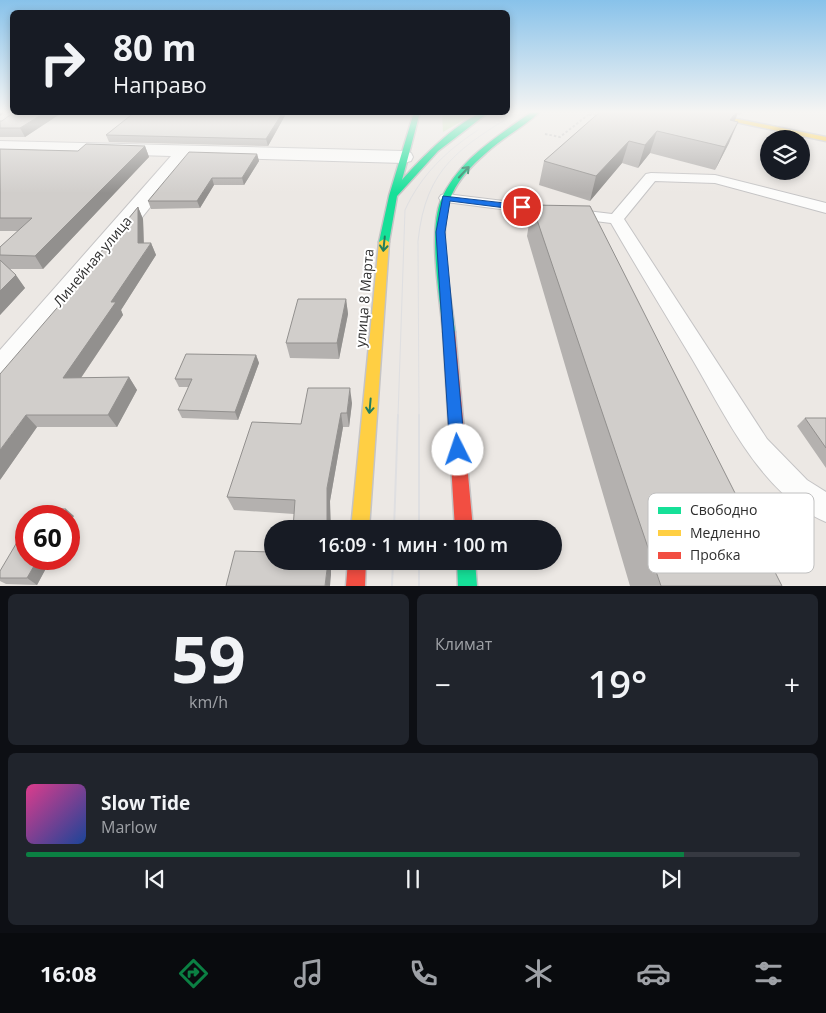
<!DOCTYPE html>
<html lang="ru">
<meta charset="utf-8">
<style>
body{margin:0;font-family:"Open Sans",sans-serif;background:#20242c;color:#f1f3f6;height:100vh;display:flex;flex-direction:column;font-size:19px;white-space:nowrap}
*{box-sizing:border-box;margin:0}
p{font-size:16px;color:#9ea1a6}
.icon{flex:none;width:28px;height:28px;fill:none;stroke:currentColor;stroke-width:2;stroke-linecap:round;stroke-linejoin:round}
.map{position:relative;height:586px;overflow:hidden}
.sheet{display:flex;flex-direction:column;gap:8px;padding:8px;background:#0d0f14;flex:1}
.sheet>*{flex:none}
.banner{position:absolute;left:10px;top:10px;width:500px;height:105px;border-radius:8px;box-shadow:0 2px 8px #0003;background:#171b24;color:#f1f3f6;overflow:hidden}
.tools{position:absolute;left:760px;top:130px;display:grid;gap:10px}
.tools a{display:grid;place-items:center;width:50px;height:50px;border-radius:50%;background:#171b24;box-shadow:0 2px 8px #0003;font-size:25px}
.speed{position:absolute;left:15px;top:505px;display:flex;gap:10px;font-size:25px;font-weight:700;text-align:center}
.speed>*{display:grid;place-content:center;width:65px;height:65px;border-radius:50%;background:#171b24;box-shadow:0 2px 8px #0003;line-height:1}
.speed .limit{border:8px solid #d22;background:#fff;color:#111}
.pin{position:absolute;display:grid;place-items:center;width:42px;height:42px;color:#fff;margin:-21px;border:2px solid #fff;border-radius:50%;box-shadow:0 1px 5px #0007}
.me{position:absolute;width:55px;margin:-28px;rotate:356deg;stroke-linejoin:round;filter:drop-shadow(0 0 4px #0008)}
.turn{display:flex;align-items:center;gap:18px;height:105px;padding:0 20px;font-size:22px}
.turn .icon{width:65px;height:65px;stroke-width:2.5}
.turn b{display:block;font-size:35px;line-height:42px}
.big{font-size:38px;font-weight:600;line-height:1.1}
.sheet .tile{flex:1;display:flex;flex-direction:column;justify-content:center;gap:8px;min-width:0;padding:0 18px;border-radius:8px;background:#20242c}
.sheet .dial{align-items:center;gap:0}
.dial b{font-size:65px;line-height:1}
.song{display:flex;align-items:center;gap:15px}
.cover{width:60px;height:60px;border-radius:8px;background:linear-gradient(135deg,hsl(330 70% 55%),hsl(220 70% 35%))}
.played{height:5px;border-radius:2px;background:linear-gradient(90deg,#0b8043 85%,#363941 85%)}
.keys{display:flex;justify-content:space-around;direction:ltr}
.heat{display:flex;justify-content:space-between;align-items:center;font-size:28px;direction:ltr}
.sheet .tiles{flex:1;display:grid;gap:8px;grid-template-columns:1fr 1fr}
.tile:last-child{grid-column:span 2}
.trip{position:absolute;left:264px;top:520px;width:298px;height:50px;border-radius:25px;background:#171b24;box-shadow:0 2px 8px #0003;font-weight:600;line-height:50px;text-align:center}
.menu{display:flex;height:80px;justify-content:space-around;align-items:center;background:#090b0e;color:#9ea1a6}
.menu .icon{width:35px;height:35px}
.menu .on{color:#0b8043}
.menu b{font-size:22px;color:#f1f3f6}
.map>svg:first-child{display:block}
.green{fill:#cee6be}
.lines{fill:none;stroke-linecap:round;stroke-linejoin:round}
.lane-casing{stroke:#c5c4c5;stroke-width:2}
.street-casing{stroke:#c5c4c5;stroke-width:2}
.fast-casing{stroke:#c5c4c5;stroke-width:3}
.slow-casing{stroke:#c5c4c5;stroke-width:3}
.jam-casing{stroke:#c5c4c5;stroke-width:3}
.path{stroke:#c9c9c8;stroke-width:2;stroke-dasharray:2.5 2;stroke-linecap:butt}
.lane{fill:#fcfcfb;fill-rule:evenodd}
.street{fill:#fcfcfb;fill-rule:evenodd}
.fast{fill:#16e098;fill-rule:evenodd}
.slow{fill:#ffcf43;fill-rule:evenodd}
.jam{fill:#f24e42;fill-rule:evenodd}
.tram-far1{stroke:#dfdfe1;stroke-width:1}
.tram{stroke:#dfdfe1;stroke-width:2}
.wall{fill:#b4b1af}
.shaded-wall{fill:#92908e}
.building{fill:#d1cecb;stroke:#92908e}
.oneway{stroke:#237e5e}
.route{fill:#1a73e8;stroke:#114b97}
.labels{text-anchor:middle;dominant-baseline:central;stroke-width:4;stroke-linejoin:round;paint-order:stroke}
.street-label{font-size:14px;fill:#2e2e2e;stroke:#fff}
.key{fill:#fff;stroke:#c0c0c0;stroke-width:1}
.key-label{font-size:14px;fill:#2e2e2e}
</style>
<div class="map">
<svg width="826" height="586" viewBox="0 0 826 586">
<rect width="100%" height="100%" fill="#ece8e4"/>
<path class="green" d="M442,113H476L443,132Z"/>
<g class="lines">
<defs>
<path id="lane" d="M651,173L715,175L826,203V213L715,183L655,181L624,219L767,439L807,480L826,492V522C761,495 725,414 691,357C664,312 637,268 611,223L446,202L441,201L439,198L441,195L446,194L612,214L646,174Z"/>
<path id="street" d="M0,141L404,151L411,153L413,157L411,161L404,163L190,157L12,381L0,385V350L171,156L0,151Z"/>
<path id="fast" d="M533,111H541C524,127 503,137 486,153C471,166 455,182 449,202C438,237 451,295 455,332L453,335H445L443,332C440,297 428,232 441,200C448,184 458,171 470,159C489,141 512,126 533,111Z
M414,112H420L402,180C418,162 465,112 489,112L438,151L397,196L389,242L384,245L379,242L389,196Z
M457,561H475L477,586H458Z"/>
<path id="slow" d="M684,111H698L826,137V141Z
M384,239L389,242L369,529H351L379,242Z"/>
<path id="jam" d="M449,328L453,329L455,332L473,529H455L443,332L445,329Z
M348,561H366L365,586H346Z"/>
</defs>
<use href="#lane" class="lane-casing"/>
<use href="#street" class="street-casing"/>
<use href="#fast" class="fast-casing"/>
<use href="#slow" class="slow-casing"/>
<use href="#jam" class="jam-casing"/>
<path class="path" d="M589,115L601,114
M545,134L560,137L593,111"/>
<use href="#lane" class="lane"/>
<use href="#street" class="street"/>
<use href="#fast" class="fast"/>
<use href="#slow" class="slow"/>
<use href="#jam" class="jam"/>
<path class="tram-far1" d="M398,416L405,210C421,175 446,151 478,130
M419,416L418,241C426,166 460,148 519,111"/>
<path class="tram" d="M419,415V529
M394,529L398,415
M419,561V586
M392,586L393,561"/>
</g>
<path class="wall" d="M601,111H743L740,115L737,114L734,121L729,143L715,170L650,153L638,168L622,163L590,201L539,185L544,161Z
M14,112H63L25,137H0V121H2Z
M135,112H287L268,146L109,142L106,135Z
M145,146L149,157L43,269H10L25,288L0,315V247L18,231H0V149L78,151Z
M257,154L259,161L244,185H214L200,208L151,209L148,201Z
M532,205L782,586H630L527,236Z
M138,207L143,219L144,243H151L156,255L121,310L123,315L81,378L129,377L137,390L117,427H37L0,480L67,296L66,294Z
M346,299L348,314L339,359L290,358L286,343Z
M256,355L259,363L238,420L182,418L178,410L189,387H179L175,379Z
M352,403L349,427H343L330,501L294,514L234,510L227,497Z
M805,418H826V468L797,426Z
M26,559H51L37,585L6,584L0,581V571Z"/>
<path class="shaded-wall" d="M0,111H7L0,116Z
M737,111H739L732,127L730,120Z
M46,112H63L25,137L20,128Z
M283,112H287L268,146L266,139Z
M738,122L729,143L715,170L725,147Z
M657,131L650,153L638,168L645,145Z
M629,141L622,163L590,201L596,176Z
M145,146L149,157L43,269L35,256Z
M257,154L259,161L244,185L242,178Z
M212,178L214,185L200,208L197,201Z
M138,207L143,219L144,254L151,243L156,255L121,310L123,315L72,391L63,378L111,302Z
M16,275L25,288L0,315V291Z
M346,299L348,314L339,359L337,343Z
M256,355L259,363L238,420L235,412Z
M129,377L137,390L117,427L108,415Z
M350,388L352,403L349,427L347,413Z
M341,413L343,427L330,501L331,529H327V488Z
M26,415L37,427L0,480V450Z
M66,509L74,516L69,525V516H62Z
M38,559H51L37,585L27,578Z
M328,561H331V575L330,586H325Z"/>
<path class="building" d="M601,111H737L730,120L738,122L725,147L657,131L645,145L629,141L596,176L544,161Z
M14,112H46L20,128H0V121H2Z
M135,112H283L266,139L106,135Z
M86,144L145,146L35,256L0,255V247L32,218H0V149L78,151Z
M189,152L257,154L242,178H212L197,201H148Z
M532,205L590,206L782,586H661Z
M138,207V243H151L111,302H116L63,378L129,377L108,415H26L0,450V374L69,294H66Z
M0,260L16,275L0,291Z
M298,299H346L337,343H286Z
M186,354L256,355L235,412L178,410L192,379H175Z
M308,388H350L347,413H341L327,488V529H293L295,500L227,497L252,422L301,424Z
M805,418H826V448Z
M38,508L66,509L62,516H33Z
M26,527V559H38L27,578H0V571Z
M235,551L272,552V561H328L325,586H226Z"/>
<defs><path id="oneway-shaft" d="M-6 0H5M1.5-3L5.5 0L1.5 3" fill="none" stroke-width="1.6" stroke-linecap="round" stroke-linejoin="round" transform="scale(1.25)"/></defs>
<g class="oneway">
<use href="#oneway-shaft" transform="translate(464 172) rotate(-47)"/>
<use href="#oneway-shaft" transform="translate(384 244) rotate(96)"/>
<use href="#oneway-shaft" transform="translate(370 406) rotate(95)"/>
</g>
<linearGradient id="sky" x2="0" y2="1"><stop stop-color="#88c2ea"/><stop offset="0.58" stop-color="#f6f5f3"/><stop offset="1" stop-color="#f6f5f3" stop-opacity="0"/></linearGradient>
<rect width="826" height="193" fill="url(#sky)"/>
<path class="route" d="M443,196L522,205L526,207L522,210L450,201L445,232L465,450L463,454L458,456L452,454L450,450L436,232Z"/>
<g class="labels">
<g class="street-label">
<text transform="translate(92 261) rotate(-50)">Линейная улица</text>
<text transform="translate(364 298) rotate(-85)">улица 8 Марта</text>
</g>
</g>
<rect x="648" y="493" width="166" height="80" rx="8" class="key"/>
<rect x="658" y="507" width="23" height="7" fill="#16e098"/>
<rect x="658" y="530" width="23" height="6" fill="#ffcf43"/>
<rect x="658" y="552" width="23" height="7" fill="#f24e42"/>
<g class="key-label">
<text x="690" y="515">Свободно</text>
<text x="690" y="538">Медленно</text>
<text x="690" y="560">Пробка</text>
</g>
</svg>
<div class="tools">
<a><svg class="icon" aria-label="layers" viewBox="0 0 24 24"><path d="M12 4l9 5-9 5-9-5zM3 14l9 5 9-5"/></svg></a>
</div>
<div class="speed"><div class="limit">60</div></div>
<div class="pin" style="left:522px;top:207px;background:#d93025"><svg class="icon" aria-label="arrive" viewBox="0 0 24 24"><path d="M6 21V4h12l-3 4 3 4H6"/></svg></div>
<svg class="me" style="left:458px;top:450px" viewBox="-20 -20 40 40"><circle r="19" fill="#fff"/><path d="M0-13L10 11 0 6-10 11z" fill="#1a73e8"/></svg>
<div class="trip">16:09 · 1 мин · 100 m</div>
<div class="banner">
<div class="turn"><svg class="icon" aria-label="right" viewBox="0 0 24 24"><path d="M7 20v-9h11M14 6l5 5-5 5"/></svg><div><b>80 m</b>Направо</div></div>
</div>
</div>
<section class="sheet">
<div class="tiles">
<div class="tile dial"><b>59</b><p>km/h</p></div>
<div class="tile"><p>Климат</p>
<div class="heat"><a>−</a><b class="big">19°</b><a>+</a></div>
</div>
<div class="tile">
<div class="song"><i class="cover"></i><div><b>Slow Tide</b><p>Marlow</p></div></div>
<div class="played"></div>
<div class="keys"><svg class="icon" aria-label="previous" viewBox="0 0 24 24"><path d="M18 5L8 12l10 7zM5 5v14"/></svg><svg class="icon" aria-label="pause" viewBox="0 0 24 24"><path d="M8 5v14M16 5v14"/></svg><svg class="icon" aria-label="next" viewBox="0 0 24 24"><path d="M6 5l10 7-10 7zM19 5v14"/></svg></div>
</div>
</div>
</section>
<nav class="menu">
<b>16:08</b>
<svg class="icon on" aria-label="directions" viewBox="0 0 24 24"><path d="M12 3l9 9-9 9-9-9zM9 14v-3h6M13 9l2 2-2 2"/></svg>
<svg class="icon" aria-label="music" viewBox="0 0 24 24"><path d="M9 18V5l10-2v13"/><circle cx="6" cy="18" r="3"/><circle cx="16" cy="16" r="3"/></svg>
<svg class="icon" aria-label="phone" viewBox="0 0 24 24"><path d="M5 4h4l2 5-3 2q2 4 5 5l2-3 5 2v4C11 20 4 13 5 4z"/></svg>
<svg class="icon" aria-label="climate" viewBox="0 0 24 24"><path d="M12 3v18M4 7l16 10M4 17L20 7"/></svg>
<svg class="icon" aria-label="car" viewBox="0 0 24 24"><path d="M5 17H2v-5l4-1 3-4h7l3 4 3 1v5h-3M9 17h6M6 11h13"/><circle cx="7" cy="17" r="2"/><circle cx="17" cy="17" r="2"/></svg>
<svg class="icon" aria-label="filters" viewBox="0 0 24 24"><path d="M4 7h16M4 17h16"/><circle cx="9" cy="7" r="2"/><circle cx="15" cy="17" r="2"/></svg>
</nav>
